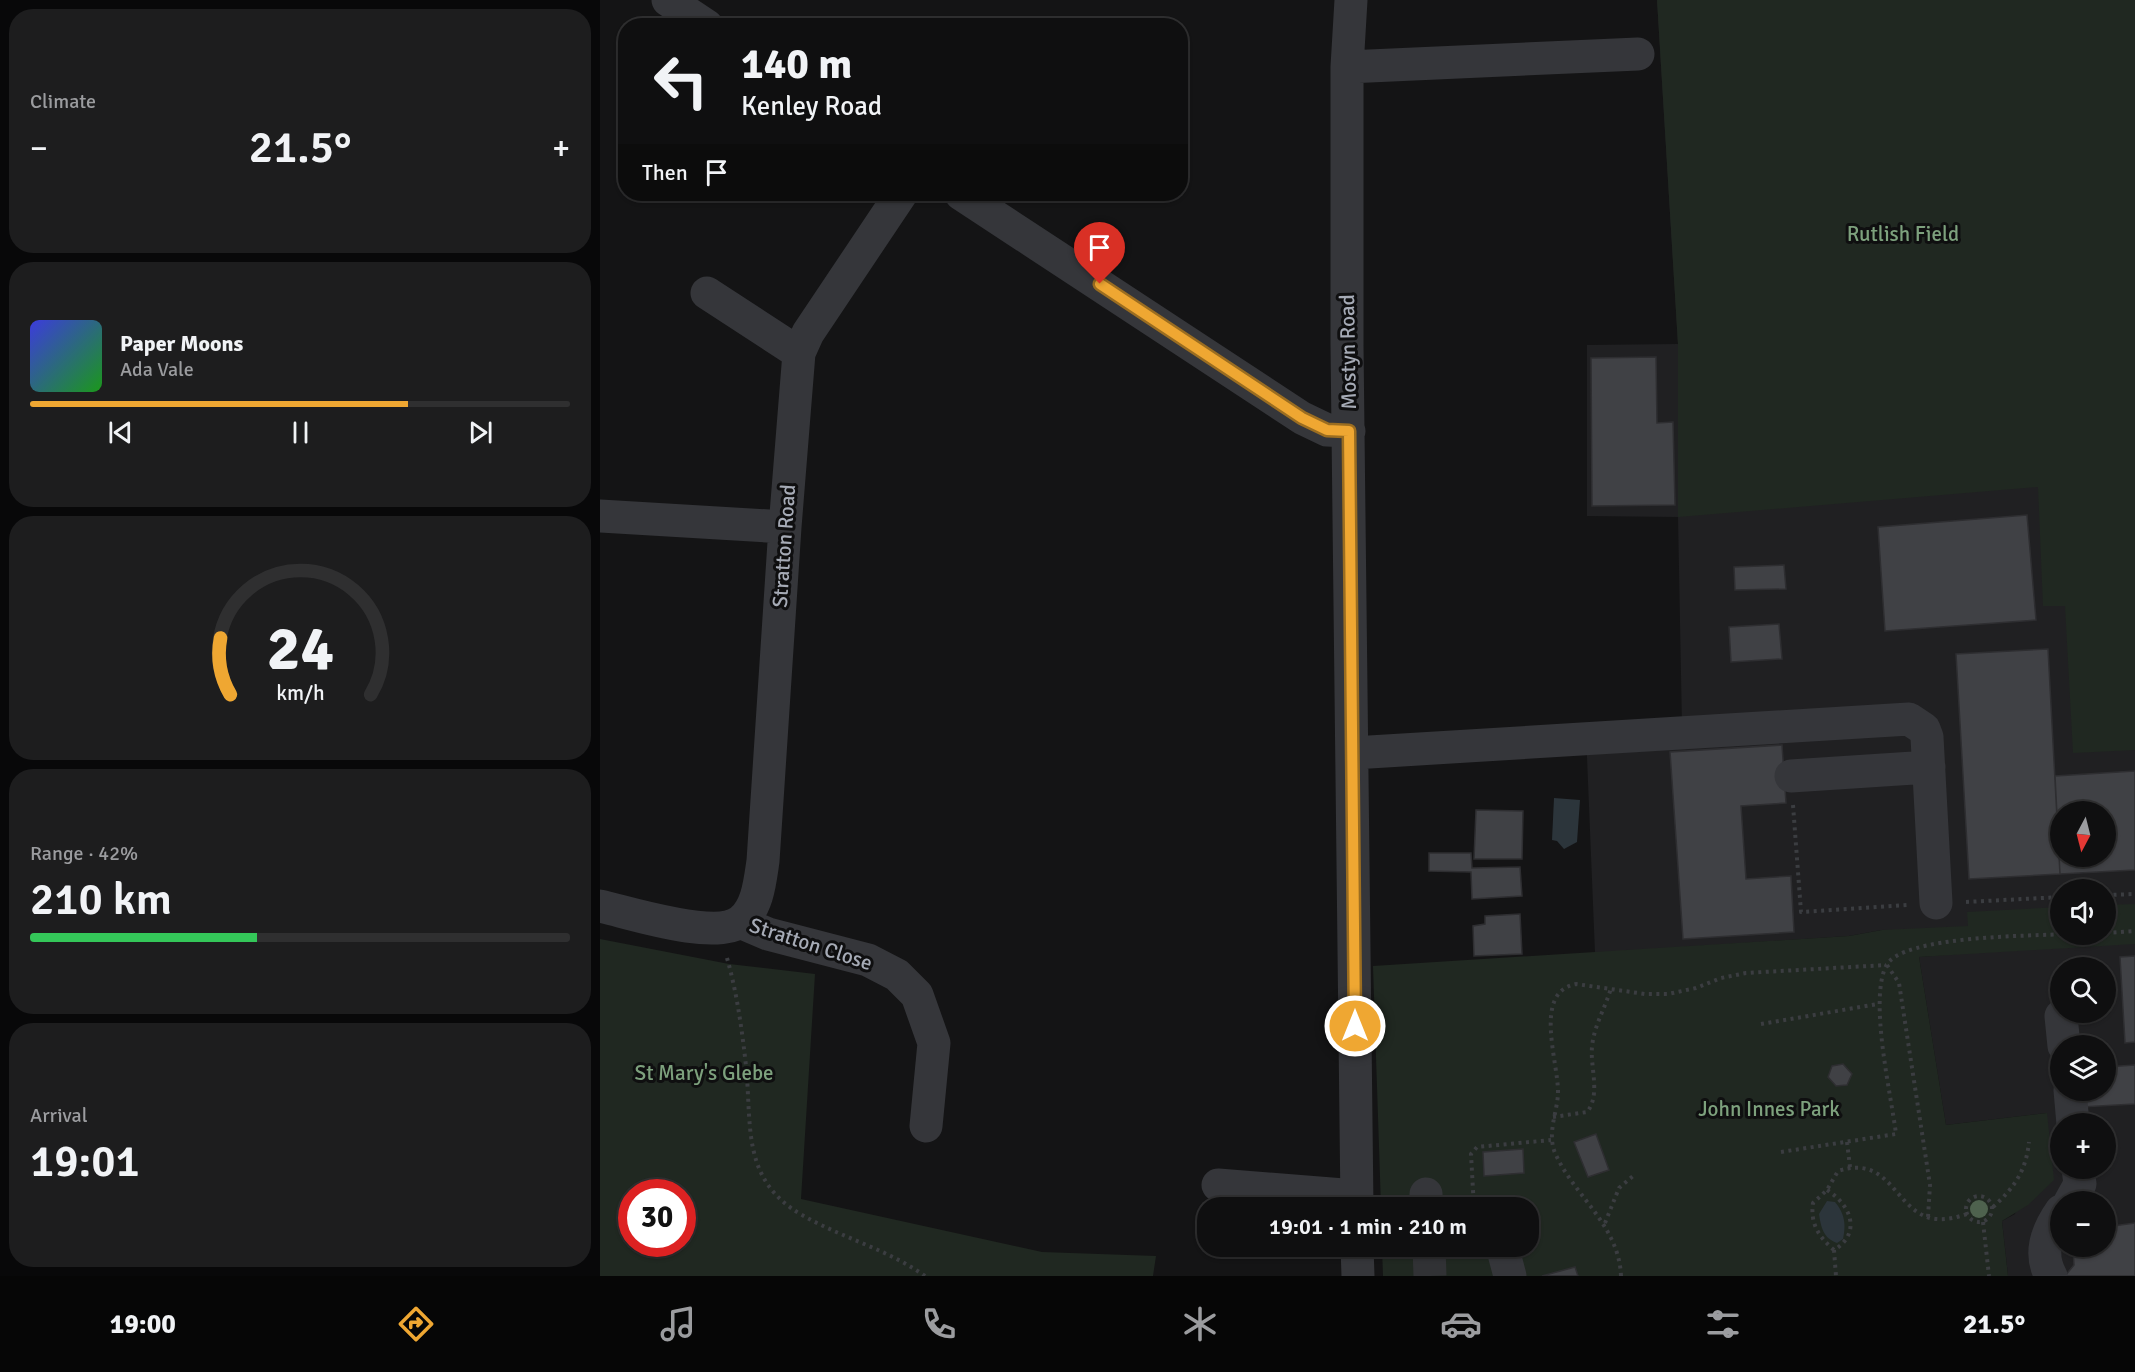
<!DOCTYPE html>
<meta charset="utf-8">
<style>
body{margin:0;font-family:Signika,sans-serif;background:#1d1d1e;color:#f1f3f6;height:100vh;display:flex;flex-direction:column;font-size:22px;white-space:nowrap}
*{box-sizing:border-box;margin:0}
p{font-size:20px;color:#9b9c9f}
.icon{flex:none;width:33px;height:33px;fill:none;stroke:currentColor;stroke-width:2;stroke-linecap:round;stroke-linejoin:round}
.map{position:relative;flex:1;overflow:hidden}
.details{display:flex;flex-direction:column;gap:9px;padding:9px;background:#080809;width:600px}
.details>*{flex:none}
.banner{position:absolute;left:18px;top:18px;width:570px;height:183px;border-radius:24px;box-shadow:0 2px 4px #0004,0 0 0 2px #2f2f30;background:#0f0f10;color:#f1f3f6;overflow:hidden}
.needle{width:39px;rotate:187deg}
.buttons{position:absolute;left:1450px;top:801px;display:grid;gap:12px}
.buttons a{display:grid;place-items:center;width:66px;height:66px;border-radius:50%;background:#0f0f10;box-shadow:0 2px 4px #0004,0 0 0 2px #2f2f30;font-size:30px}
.speed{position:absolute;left:18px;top:1179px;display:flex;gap:12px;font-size:30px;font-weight:700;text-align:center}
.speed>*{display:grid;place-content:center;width:78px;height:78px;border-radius:50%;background:#0f0f10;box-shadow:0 2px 4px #0004,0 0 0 2px #2f2f30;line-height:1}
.speed .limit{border:9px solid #d22;background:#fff;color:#111}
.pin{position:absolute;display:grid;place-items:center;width:51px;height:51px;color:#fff;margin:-62px -26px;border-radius:50% 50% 50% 0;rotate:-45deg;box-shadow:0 0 6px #0007}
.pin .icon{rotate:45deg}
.me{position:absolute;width:66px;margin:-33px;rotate:0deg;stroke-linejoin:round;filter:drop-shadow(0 0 4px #0008)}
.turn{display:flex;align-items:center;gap:21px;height:126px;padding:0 24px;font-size:27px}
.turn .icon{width:78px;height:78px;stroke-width:2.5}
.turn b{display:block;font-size:42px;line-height:51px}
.then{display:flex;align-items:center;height:57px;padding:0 24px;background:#0003;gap:12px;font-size:22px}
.big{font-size:45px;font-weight:600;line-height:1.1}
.details .widget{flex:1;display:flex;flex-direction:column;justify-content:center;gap:9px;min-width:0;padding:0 21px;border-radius:24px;background:#1d1d1e}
.details .dial{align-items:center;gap:0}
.dial svg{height:156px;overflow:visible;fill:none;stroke:#2f2f30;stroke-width:7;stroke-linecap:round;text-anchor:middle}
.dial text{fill:#f1f3f6;stroke:none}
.song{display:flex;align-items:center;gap:18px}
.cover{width:72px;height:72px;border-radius:9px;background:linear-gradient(135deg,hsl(240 70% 55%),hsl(120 70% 35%))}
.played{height:6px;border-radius:3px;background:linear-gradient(90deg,#efa732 70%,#2f2f30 70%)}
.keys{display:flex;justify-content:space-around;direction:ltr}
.heat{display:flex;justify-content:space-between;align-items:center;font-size:33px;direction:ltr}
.charge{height:9px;border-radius:4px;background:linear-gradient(90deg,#34c759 42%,#2f2f30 0)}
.trip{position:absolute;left:597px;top:1197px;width:342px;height:60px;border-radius:24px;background:#0f0f10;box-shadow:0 2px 4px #0004,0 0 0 2px #2f2f30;font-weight:600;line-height:60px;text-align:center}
.tab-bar{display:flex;height:96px;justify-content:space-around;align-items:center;background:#060606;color:#9b9c9f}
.tab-bar .icon{width:42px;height:42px}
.tab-bar .selected{color:#efa732}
.tab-bar b{font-size:27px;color:#f1f3f6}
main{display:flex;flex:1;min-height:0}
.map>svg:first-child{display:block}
.built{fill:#202022;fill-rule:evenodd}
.green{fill:#202821;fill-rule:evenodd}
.water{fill:#2c353b}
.building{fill:#404145;stroke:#2e2e31;stroke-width:1.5;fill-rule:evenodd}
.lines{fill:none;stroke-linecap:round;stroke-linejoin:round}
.minor-tunnel{stroke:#313235;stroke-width:33;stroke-dasharray:33 16;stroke-linecap:butt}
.path{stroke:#3b3d41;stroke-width:4;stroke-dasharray:3 4.5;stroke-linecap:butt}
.minor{stroke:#35363a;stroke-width:33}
.tree{fill:#4e624e}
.route-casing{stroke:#9b6d20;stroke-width:15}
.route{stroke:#efa732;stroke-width:10}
.labels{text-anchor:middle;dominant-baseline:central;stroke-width:6;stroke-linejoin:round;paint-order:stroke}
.park-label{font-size:21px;fill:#7da17d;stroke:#0f0f10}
.street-label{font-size:21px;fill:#a6abb6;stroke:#0f0f10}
</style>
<main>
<section class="details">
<div class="widget"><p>Climate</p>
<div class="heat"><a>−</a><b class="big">21.5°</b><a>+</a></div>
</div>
<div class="widget">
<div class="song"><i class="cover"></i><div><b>Paper Moons</b><p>Ada Vale</p></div></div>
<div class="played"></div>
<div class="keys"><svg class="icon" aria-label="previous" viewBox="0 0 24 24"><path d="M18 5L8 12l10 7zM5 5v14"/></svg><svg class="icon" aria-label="pause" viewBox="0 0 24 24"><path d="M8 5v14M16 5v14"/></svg><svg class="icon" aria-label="next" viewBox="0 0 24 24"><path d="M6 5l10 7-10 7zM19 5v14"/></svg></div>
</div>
<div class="widget dial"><svg viewBox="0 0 100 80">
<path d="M14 69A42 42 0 1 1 86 69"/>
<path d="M14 69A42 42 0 0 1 9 40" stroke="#efa732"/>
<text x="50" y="56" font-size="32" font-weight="700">24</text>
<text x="50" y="72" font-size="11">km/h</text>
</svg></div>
<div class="widget"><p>Range · 42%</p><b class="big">210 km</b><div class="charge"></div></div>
<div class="widget"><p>Arrival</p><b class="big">19:01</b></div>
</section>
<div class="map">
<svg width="1535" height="1276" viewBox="0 0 1535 1276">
<rect width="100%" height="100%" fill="#141415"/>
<path class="built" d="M1057,0H1535V1276H1408L1402,1221L1415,1214L1447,1113L1346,1125L1319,957L1370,953L1282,930L1249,936L995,953L986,733L1082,727L1078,517L987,516V345L1078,344ZM1461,812H1506V856H1461ZM1461,890H1506V934H1461ZM1461,968H1506V1012H1461ZM1461,1046H1506V1090H1461ZM1461,1124H1506V1168H1461ZM1461,1202H1506V1246H1461Z"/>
<path class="green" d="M1057,0H1535V750L1473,753L1465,606H1443L1438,487L1078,517V345Z
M1535,904V944L1319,957L1346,1125L1447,1113L1454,1180L1428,1205L1402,1221L1408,1276H783L782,1247L928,1246V1208L781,1207L773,966L1249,936L1282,930L1368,926L1367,912L1461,907V934H1506V905Z
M0,939L129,964L215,974L201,1199L442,1252L556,1256L553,1276H0ZM82,1192V1244H32V1192Z"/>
<path class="water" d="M954,798L980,800L977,842L964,849L957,841L952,840Z
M1227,1201L1235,1202C1245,1214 1246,1224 1243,1239L1237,1243C1223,1238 1221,1227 1219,1214Z"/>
<path class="building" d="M1056,357L1057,423L1073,422L1075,505L992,506L991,358Z
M1427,515L1436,620L1285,631L1278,527Z
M1184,565L1186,589L1135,590L1134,567Z
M1179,624L1182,659L1131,662L1129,627Z
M1448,649L1460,874L1369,879L1356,654Z
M1182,745L1186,803L1141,806L1146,879L1191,876L1194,932L1083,939L1070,752Z
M1535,771V870L1460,874L1455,776ZM1461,812H1506V856H1461Z
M876,810L923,811L922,859H874Z
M829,853H871L872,868L920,867L922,896L872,899L871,872L829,871Z
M920,914L922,954L874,956L873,926L885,924V916Z
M1535,956V1042L1525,1043L1520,957Z
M1243,1064L1252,1074L1247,1085L1236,1086L1228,1077L1232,1066Z
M1535,1065V1104L1481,1107L1480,1090H1506V1067Z
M996,1134L1009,1170L988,1177L974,1142Z
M923,1149L924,1173L884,1176L883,1152Z
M1535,1223V1276H1465L1474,1265L1473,1249L1506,1246V1227Z
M975,1267L978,1276H942Z"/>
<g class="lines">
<path class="minor-tunnel" d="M829,1246L830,1276"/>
<path class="path" d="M1193,805L1201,912L1307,905
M1506,895L1535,894
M1366,902L1461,897
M1506,933L1535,931
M127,958C137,993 142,1030 146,1066C152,1126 141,1180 202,1215C242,1238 287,1249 325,1276
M1287,965L1299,983L1330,1185L1328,1217
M1161,1024L1278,1004
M953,1117L987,1112C1001,1095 990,1067 992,1047C994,1025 1005,1009 1011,988
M1247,1142L1250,1167
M1181,1152L1296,1134C1291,1094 1269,1001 1286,966C1301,935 1434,936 1468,934
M1227,1190C1251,1205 1262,1233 1234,1250L1236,1276
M1366 1209a13 13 0 1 1 26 0a13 13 0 1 1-26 0Z
M1393,1207C1414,1188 1426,1171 1429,1142
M874,1208L871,1154L877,1147L951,1140
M1383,1222L1389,1276
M1005,1223L1019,1188L1033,1176
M1234,1250C1219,1237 1210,1224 1213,1203L1227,1190L1238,1171C1290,1154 1294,1208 1330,1218C1342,1221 1355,1218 1367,1214
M1021,1276C1019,1225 974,1196 955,1153C947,1133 957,1113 958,1094C959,1063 932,992 976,984L1045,994H1068L1096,988L1121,978L1146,973L1286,965"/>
<path class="minor" d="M68,0L107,26
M751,0L747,67V345L757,1208
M747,67L1038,54
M361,194L702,418L727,430L749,431
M107,293L199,353
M0,516L185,527
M753,753L1309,719L1324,729L1327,737L1336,903
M1191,776L1329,767
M0,906C31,913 116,941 141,921C158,907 160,881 163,861L185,527L199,353L208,333L301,194
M140,922L168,934L268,960L297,975L317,995L334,1043L326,1126
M1461,1016L1464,1046
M1470,1090L1473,1124
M618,1185L756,1196
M826,1194L827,1208
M1470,1202L1480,1184L1478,1168
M757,1246L758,1276
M902,1246L910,1276
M1451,1276C1438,1253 1447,1231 1461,1211"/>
</g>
<circle class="tree" cx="1379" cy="1209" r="9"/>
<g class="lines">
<defs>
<path id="route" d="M500,284L702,418L727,430L749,431L755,1026"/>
</defs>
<use href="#route" class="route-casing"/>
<use href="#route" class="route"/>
</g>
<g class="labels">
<g class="park-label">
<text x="1303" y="234">Rutlish Field</text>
<text x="104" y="1073">St Mary's Glebe</text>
<text x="1169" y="1109">John Innes Park</text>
</g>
<g class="street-label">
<text transform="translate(748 352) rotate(-91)">Mostyn Road</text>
<text transform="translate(184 546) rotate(-86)">Stratton Road</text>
<text transform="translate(211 944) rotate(18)">Stratton Close</text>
</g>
</g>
</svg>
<div class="buttons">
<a><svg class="needle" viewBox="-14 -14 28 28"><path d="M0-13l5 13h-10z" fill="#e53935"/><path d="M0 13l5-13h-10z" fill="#9b9c9f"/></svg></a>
<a><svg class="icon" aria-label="sound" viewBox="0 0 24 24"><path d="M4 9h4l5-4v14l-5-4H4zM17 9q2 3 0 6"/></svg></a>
<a><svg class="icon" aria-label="search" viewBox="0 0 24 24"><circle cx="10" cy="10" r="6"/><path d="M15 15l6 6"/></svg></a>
<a><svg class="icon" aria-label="layers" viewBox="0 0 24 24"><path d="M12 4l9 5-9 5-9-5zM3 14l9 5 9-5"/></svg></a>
<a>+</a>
<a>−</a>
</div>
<div class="speed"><div class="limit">30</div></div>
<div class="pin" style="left:500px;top:284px;background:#d93025"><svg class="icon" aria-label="arrive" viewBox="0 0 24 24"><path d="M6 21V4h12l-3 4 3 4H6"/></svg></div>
<svg class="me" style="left:755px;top:1026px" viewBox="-20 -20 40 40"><circle r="17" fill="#efa732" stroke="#fff" stroke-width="3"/><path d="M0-11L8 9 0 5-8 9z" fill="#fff"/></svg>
<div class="trip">19:01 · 1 min · 210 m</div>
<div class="banner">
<div class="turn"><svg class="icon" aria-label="left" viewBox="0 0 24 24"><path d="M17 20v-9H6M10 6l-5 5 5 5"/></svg><div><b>140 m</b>Kenley Road</div></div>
<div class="then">Then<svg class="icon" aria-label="arrive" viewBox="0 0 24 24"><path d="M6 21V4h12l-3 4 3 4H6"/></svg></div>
</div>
</div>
</main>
<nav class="tab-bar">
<b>19:00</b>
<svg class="icon selected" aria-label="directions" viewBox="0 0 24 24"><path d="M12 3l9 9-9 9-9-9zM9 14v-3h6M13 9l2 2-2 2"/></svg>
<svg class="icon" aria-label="music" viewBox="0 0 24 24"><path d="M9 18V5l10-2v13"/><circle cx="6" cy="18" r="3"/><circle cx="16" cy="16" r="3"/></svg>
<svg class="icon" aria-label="phone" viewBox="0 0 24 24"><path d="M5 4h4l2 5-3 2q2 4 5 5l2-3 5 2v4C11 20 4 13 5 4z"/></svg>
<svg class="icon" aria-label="climate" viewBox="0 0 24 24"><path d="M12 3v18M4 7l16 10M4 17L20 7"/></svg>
<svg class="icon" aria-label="car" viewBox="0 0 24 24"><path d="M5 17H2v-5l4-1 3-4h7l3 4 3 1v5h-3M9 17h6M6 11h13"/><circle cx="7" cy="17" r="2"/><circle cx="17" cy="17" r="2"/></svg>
<svg class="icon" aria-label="filters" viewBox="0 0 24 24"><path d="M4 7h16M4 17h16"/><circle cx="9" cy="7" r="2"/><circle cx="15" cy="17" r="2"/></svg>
<b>21.5°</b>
</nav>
